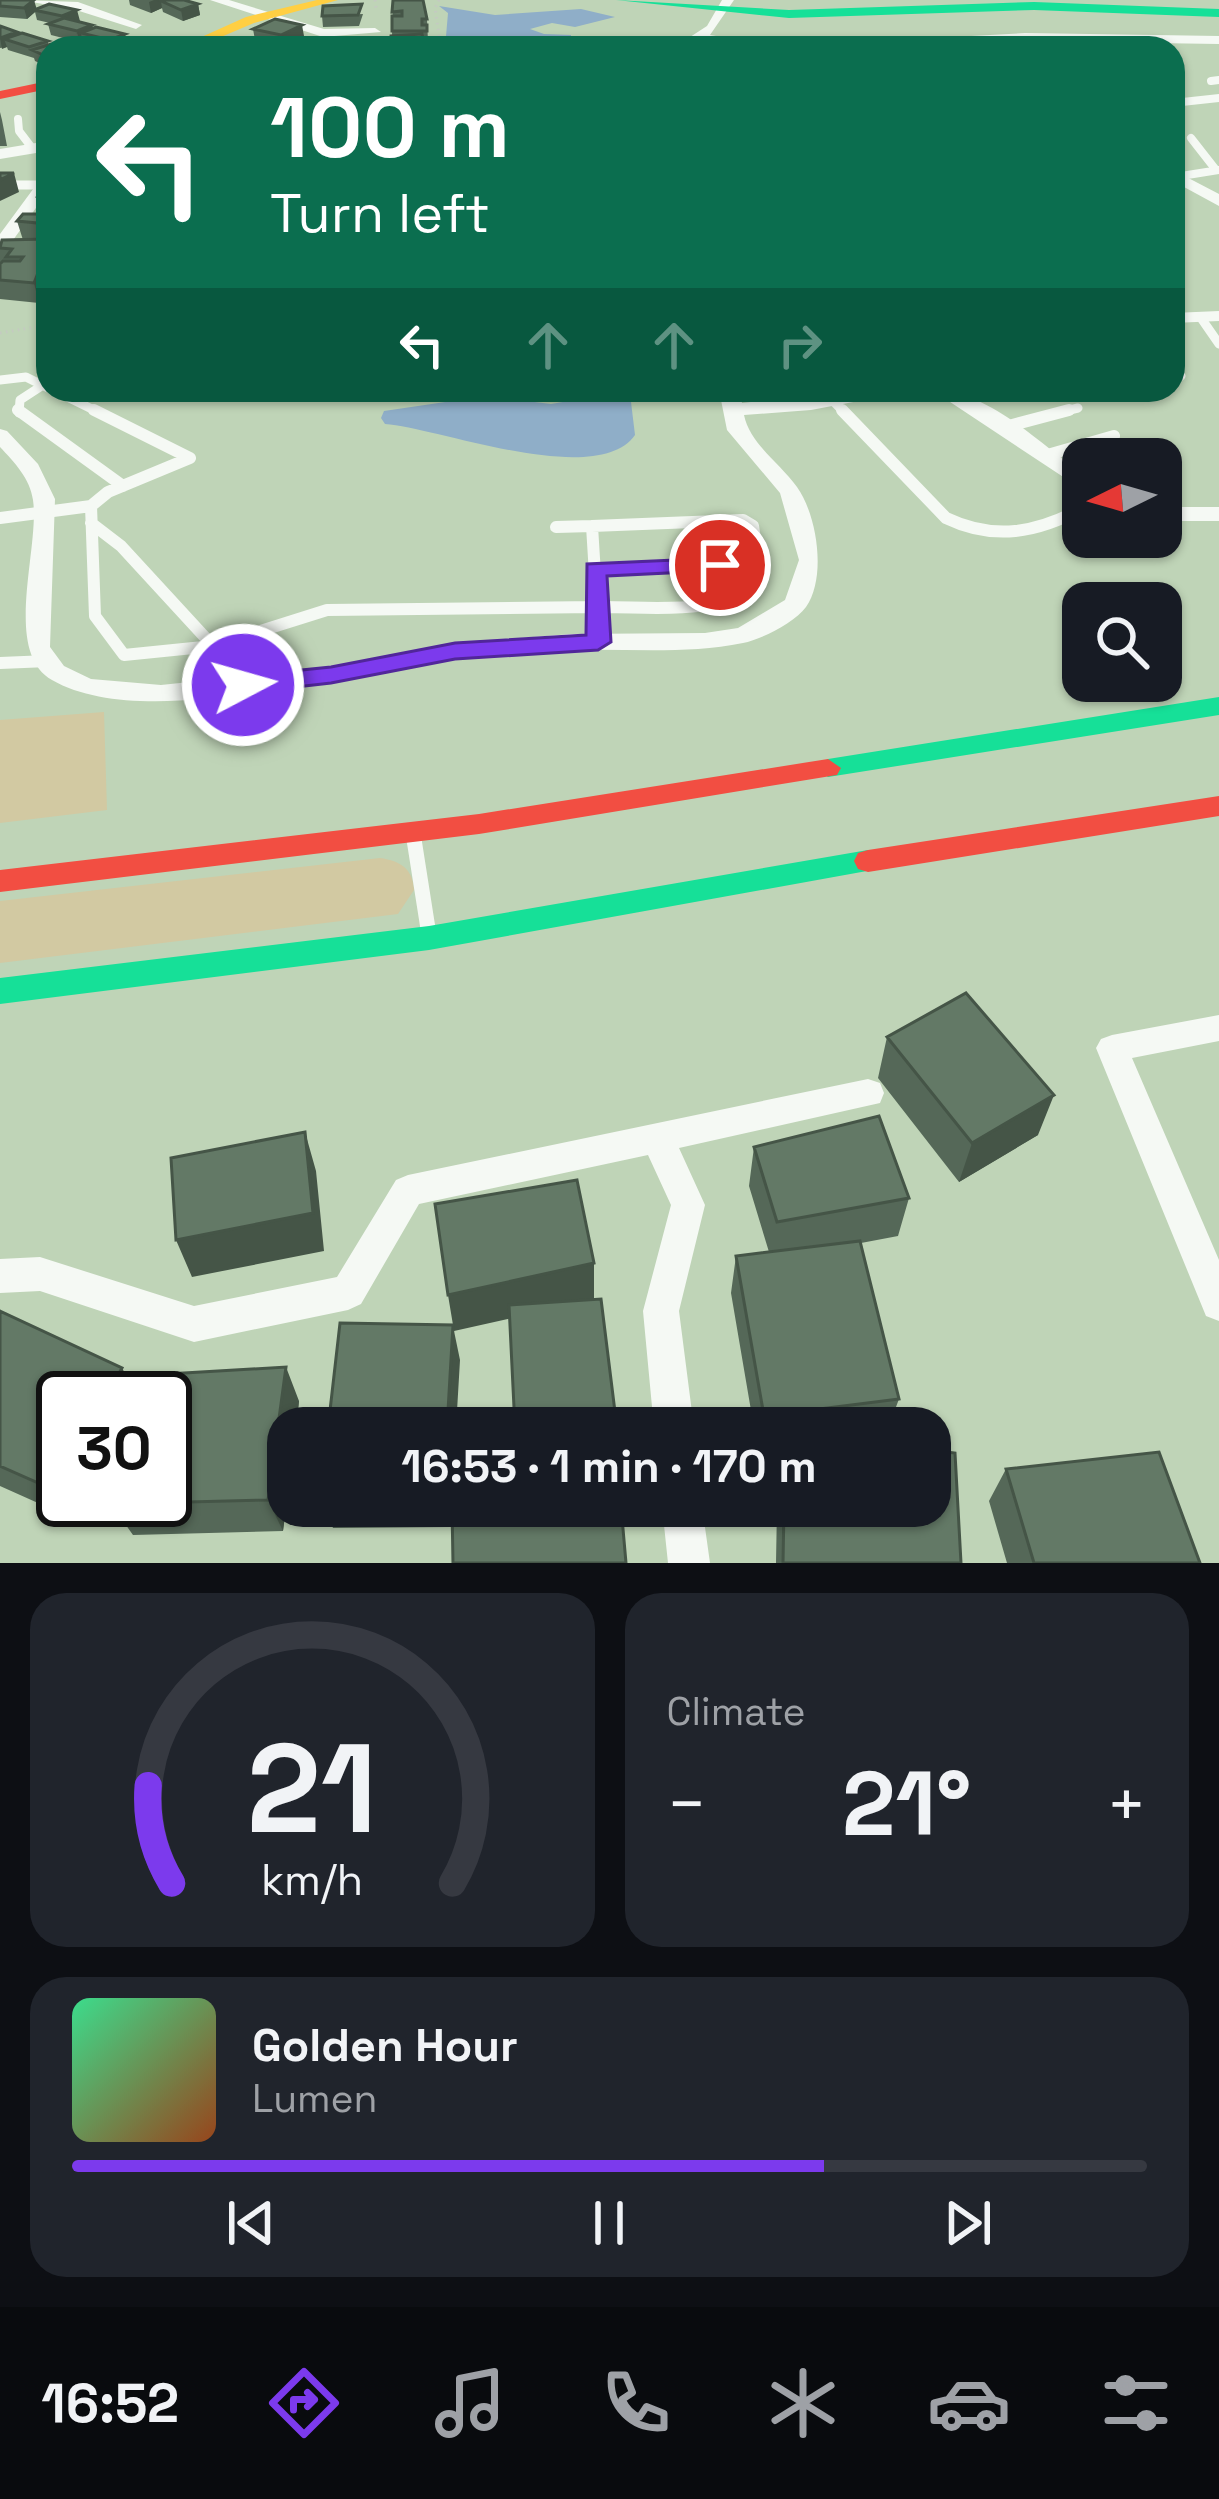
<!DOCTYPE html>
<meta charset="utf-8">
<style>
body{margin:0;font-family:"Space Grotesk",sans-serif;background:#20242c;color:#f1f3f6;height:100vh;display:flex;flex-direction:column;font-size:45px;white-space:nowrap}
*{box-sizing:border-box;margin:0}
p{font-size:39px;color:#9ea1a6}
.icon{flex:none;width:66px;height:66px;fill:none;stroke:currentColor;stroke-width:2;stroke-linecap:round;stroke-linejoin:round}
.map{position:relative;height:1563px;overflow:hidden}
.sheet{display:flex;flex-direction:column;gap:30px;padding:30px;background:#0d0f14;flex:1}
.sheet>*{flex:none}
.top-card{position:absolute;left:36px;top:36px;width:1149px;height:366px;border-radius:36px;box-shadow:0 3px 9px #0004;background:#0b6e4f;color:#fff;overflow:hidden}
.needle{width:78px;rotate:265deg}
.tools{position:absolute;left:1062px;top:438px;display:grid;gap:24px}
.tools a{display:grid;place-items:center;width:120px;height:120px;border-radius:24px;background:#171b24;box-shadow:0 3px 9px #0004;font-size:60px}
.speed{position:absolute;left:36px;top:1371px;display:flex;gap:24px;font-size:60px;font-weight:700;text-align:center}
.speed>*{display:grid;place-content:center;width:156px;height:156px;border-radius:50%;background:#171b24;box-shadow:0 3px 9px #0004;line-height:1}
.speed .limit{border:6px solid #111;border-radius:18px;background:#fff;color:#111}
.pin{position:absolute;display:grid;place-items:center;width:102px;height:102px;color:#fff;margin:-51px;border:6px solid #fff;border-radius:50%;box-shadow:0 3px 12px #0007}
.me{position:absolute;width:132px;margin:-66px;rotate:84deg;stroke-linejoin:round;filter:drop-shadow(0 0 9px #0008)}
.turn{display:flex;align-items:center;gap:42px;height:252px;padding:0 36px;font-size:54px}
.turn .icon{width:156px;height:156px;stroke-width:2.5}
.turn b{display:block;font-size:84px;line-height:102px}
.lanes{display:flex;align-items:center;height:114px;padding:0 36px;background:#0003;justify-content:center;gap:60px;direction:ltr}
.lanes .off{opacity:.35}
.big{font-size:90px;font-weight:700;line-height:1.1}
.sheet .widget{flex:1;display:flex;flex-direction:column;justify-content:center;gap:18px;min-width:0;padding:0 42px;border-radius:36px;background:#20242c}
.sheet .dial{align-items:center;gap:0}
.dial svg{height:312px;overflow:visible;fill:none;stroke:#363941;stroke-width:7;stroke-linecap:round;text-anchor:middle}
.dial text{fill:#f1f3f6;stroke:none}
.song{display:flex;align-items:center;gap:36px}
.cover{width:144px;height:144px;border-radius:18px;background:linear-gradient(135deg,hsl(150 70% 55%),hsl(20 70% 35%))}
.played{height:12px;border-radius:6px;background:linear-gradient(90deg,#7c3aed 70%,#363941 70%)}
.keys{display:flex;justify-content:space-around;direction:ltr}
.heat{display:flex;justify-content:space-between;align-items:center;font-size:66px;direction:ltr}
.sheet .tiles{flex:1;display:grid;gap:30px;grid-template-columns:1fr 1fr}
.widget:last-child{grid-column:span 2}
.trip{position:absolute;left:267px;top:1407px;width:684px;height:120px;border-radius:36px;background:#171b24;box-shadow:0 3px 9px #0004;font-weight:700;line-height:120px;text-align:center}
.tab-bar{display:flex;height:192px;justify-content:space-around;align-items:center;background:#090b0e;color:#9ea1a6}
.tab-bar .icon{width:84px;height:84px}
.tab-bar .on{color:#7c3aed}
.tab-bar b{font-size:54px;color:#f1f3f6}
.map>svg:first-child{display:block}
.green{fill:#d2c9a2}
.water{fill:#8faec8}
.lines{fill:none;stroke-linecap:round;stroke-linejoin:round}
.path{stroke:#c4cac1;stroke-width:3;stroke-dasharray:1.5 4.5;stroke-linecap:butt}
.lane-far3{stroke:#f5f9f4;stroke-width:8}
.lane-far2{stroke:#f5f9f4;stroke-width:9}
.lane-far1{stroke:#f5f9f4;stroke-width:12}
.lane{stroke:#f5f9f4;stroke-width:15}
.street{fill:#f5f9f4;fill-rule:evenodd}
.fast{fill:#16e098;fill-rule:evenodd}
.slow{fill:#ffcf43;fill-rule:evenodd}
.jam{fill:#f24e42;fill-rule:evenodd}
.wall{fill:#556858}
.shaded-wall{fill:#455547}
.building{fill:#637966;stroke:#455547;stroke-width:3}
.route{fill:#7c3aed;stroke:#51269a;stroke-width:3}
</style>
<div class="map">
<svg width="1219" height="1563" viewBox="0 0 1219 1563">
<rect width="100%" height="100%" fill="#bfd4b7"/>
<path class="green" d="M104,712L107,810L0,823V720Z
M380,858C401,861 413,869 414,890L398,914L0,963V901Z"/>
<path class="water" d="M439,6L495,15L581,9L615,17L575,27L552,23L530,29L544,34L571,35V44L564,48H445L448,13Z
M609,394L631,402L635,435C597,489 439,428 385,424L381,418L384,411L486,396L551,404Z"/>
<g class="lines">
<path class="path" d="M375,0L376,8
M439,0L435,8L441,48
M0,333L48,325"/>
<path class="lane-far3" d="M1211,81L1219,80
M18,119L19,131L32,148
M1191,138L1216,170
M1175,177L1219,170"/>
<path class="lane-far2" d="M0,185H46
M1201,318L1219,344
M1173,361L1181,376
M0,380L26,377L48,388
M53,390L100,413
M833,401L845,413
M19,413L20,400L43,385
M1057,413L1078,408"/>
<path class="lane-far1" d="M18,410L123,486
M842,410L946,518C994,541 1037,533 1083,508
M1005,427L1069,410
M1044,456L1114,436
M91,506L108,492L190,458L94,410
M0,518L91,506L95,616L124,655L213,646L327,610L597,607L598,642
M743,520L753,526L761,580C719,618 651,606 597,607L592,526Z
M91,523L121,546L213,646
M556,527L592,526
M595,569L761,564
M0,663L48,661"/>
<path class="lane" d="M413,833L429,935"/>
<path class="street" d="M21,0L78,2L142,25L136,29L76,10Z
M210,0H229L324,29L375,28L381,32L323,37Z
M722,0H734L710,35L787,48L687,45V39L707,26Z
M1025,33L1219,36V44L1025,41L816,48L823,44Z
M1219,94V102L1173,107V99Z
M48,141V151L0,159V149Z
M1173,170L1219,194V206L1173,181Z
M48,175V191L6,250L0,251V234L42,177Z
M1219,311V321L1173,323V313Z
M719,390H739L742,403L854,390H895L885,396L811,410L744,415C750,444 780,463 797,487C817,515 827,577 806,607C794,623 762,639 743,643C690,654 634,649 581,650C541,650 502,655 463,658C356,667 148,735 52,680C2,652 40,548 33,500C30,478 14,462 0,447V429L7,431L38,464L55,499L50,647L64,666L91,679L161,685L331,667L455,643L572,634L705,633L738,628L785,600L799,560L780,493L727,430Z
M932,390C988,390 1039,443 1083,474V490Z
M1161,507H1219V521H1161Z
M1219,1015V1041L1132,1058L1219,1260V1321L1206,1316L1096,1048L1101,1039L1112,1035Z
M868,1079L880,1083L884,1093L880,1103L679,1148L705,1205L679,1311L694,1428H654L643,1311L671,1205L648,1155L419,1204L361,1304L348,1310L194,1342L40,1291L0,1293V1259L40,1257L194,1306L337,1277L396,1180L408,1175Z
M662,1506H702L710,1563H668Z"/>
<path class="fast" d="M616,0L789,10L1034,2L1219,9V17L1034,10L789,18Z
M1219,697V715L828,777L815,768L828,759Z
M868,850L878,853L882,861L878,869L429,950L0,1004V978L429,926Z"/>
<path class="slow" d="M317,0H338L254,23L195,48H177L246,17Z"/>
<path class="jam" d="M48,81V89L0,99V91Z
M828,759L841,768L837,775L479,834L0,892V870L479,814Z
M1219,796V816L868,872L858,869L854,861L858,853L868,850Z"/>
</g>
<path class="wall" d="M0,0L92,25L93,28L128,45L120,48H98L83,45L82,41L79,42L51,35L48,24L50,23L37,20L35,12L27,19L0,17Z
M129,0H184L198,4L200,15L183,21L163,12L162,8L151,13L130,5Z
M393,0L427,19L428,42L392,36Z
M363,14L359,26L323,27L322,16Z
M0,26L18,34L48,41V67L35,61L34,58L8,50L7,47L0,48Z
M253,29L304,36L292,42L312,41V48H256L267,43L255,40Z
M48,101V139H45L39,110Z
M0,112L2,120L7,146H0Z
M48,188V282L39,303L0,299V243L23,240L17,221L39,214L42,210L38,196Z
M887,1037L1038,1135L959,1182L878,1078Z
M754,1147L909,1198L898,1236L861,1243L899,1399L888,1428H754L731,1293L736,1256L769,1252L749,1186Z
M0,1311L132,1386L299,1401L296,1428H288V1492L283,1531L133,1535L111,1504L165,1398H63V1500H87L76,1520L0,1486Z
M1006,1469L1200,1563H1007L989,1501Z
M324,1506H452L450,1527L333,1528Z
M777,1506H930L961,1563H776Z"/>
<path class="shaded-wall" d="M34,0L37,10H34L35,12L27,19L24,8Z
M154,0H166L161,1L162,8L151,13L149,2Z
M198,4L200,15L183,21L181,10Z
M77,10L80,21L64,27L62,16Z
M92,25L95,36L81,33L82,41L79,42L77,31Z
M302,25L304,36L282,46L281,35Z
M17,32L20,43L4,39L7,47L2,49L0,38Z
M125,34L128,45L120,48H111L110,40Z
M14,173L19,192L0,201V180Z
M48,255V282L39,303L34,283L44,258Z
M1054,1095L1038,1135L959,1182L972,1143Z
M305,1132L316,1171L324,1251L192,1277L176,1240Z
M594,1263V1300L454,1331L460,1360L456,1428H447L453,1325L448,1295Z
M286,1367L299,1401L296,1428H288V1492L283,1531L268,1500Z
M122,1368L139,1398H105Z
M63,1470V1500H87L76,1520L52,1489Z
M445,1506H452L450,1527Z"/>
<path class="building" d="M0,0H34L24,8L0,6Z
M165,0H184L198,4L181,10L161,1Z
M393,0H423L427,19H422V25H427V31H392V16H402V11L392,12Z
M49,4L77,10L62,16L34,10Z
M362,4L358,15L322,16L323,6Z
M64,18L92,25L77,31L48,24Z
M275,19L302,25L281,35L253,29Z
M0,26L17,32L0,38Z
M96,27L125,34L110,40L81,33Z
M22,33L48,41L29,47L4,39Z
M422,34L425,48H390L391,36Z
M312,41L308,48H256L257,43Z
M250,43L247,48H194L195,45Z
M51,44L60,48H48V57L32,50Z
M48,101V121L40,122L46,110H39L43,102Z
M0,173H14L0,180Z
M44,188H48V196H38Z
M45,207H48V224L17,221L23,214H39Z
M48,239V255L44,258L34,283L0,280V264L3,261H20L23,257H6L12,249L0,248L2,240Z
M966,993L1054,1095L972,1143L887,1037Z
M879,1116L909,1198L777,1222L754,1147Z
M305,1132L313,1213L176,1240L171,1158Z
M577,1180L594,1263L448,1295L435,1204Z
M860,1241L899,1399L764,1416L736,1256Z
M601,1299L617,1428H515L509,1305Z
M0,1311L122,1368L105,1398H63V1470L52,1489L0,1466Z
M340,1323L453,1325L447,1428H328Z
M286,1367L268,1500L111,1504L112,1500H165V1398H130L134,1376Z
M930,1450L955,1453L961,1563H783L784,1506H930Z
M1159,1452L1200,1563H1034L1006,1469Z
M452,1506H621L626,1563H453Z"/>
<path class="route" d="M720,558L728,560V570L607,576L611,642L598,650L455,659L331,683L243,693L231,685L243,676L331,667L455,643L586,635L587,564Z"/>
</svg>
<div class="tools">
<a><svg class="needle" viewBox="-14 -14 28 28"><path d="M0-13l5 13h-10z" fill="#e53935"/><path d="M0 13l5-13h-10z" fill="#9ea1a6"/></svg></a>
<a><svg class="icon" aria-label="search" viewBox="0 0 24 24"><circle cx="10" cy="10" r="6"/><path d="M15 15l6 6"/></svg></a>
</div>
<div class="speed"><div class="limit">30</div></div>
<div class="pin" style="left:720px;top:565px;background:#d93025"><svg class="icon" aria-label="arrive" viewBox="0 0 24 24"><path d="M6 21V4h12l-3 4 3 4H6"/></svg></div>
<svg class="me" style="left:243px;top:685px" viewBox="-20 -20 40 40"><circle r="17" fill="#7c3aed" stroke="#fff" stroke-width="3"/><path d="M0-11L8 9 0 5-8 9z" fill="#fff"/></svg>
<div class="trip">16:53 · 1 min · 170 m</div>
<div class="top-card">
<div class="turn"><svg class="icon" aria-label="left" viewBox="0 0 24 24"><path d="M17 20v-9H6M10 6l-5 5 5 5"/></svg><div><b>100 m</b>Turn left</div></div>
<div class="lanes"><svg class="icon" aria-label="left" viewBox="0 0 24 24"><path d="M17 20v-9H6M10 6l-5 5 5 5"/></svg><svg class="icon off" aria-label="ahead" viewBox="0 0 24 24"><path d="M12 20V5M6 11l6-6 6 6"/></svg><svg class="icon off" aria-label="ahead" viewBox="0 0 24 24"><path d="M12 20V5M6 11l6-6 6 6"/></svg><svg class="icon off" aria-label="right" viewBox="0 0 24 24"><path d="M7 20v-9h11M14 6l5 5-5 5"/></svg></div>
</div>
</div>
<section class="sheet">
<div class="tiles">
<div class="widget dial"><svg viewBox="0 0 100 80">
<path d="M14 69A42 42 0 1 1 86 69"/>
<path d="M14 69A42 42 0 0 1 8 44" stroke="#7c3aed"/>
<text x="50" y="56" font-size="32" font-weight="700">21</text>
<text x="50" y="72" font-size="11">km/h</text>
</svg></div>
<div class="widget"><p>Climate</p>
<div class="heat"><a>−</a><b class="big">21°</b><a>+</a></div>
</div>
<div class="widget">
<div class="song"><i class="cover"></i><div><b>Golden Hour</b><p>Lumen</p></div></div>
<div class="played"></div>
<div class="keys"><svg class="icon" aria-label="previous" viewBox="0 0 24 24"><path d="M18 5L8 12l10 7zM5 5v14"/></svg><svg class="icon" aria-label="pause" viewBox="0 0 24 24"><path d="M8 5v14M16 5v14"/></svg><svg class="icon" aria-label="next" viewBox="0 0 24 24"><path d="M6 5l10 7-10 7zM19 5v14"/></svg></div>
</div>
</div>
</section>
<nav class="tab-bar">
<b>16:52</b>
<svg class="icon on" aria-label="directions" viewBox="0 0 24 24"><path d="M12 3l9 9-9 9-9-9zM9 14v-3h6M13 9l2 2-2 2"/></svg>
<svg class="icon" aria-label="music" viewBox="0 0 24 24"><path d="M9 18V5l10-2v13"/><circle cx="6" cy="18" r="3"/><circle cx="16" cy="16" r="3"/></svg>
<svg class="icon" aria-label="phone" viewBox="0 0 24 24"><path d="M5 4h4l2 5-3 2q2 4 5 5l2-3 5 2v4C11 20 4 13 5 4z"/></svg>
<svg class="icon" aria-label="climate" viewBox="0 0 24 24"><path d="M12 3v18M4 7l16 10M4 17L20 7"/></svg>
<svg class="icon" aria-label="car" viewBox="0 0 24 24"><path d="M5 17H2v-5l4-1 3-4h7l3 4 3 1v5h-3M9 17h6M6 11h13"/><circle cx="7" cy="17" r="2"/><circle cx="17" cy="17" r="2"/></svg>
<svg class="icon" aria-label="filters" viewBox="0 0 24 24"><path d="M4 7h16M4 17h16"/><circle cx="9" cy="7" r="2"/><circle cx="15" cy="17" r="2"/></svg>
</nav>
